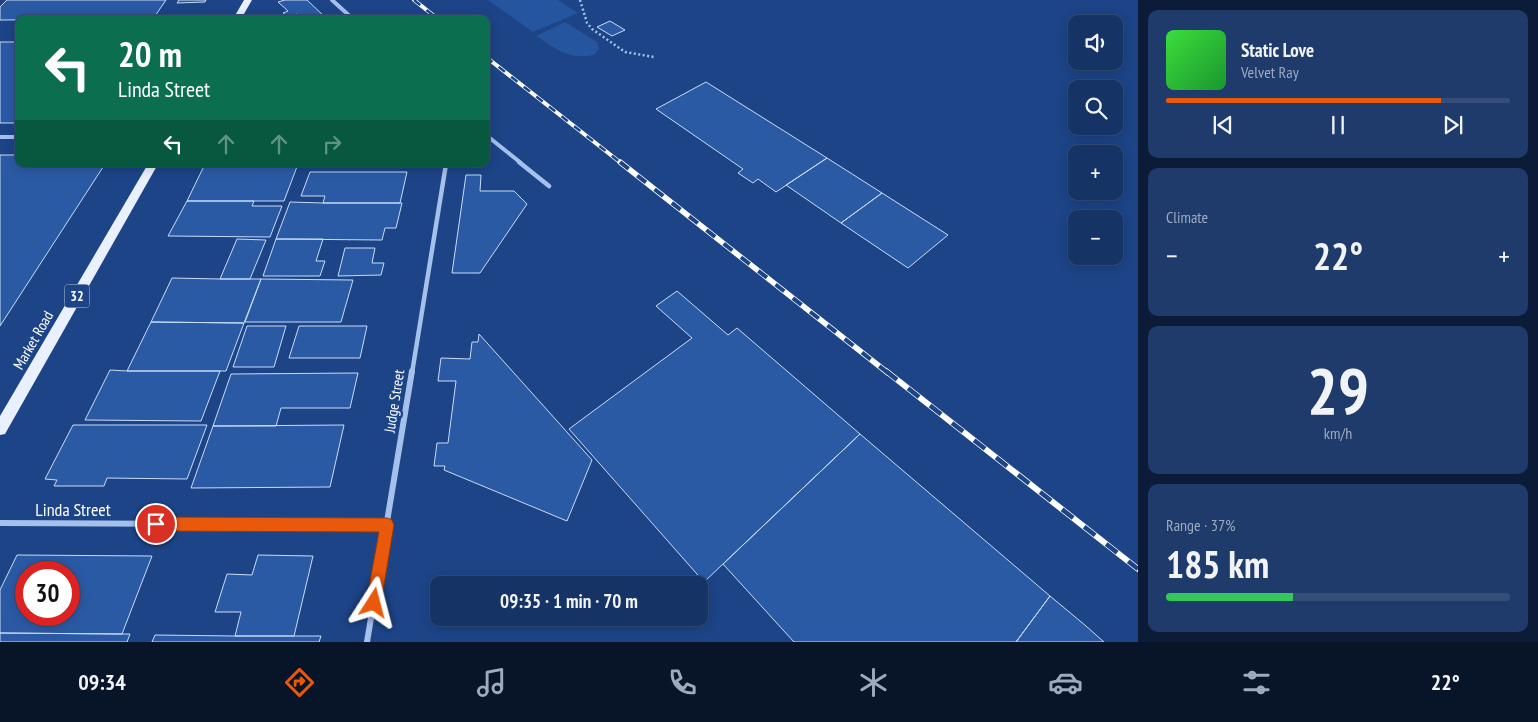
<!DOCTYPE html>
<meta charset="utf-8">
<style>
body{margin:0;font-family:"PT Sans Narrow",sans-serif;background:#1e3b6b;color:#f1f3f6;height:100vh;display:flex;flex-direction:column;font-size:19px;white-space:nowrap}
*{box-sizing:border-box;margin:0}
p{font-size:16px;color:#9daabf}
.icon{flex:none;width:28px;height:28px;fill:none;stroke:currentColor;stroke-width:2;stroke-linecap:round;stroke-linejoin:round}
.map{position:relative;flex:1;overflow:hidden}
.side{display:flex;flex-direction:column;gap:10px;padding:10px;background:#0c1c38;width:400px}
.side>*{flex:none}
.guide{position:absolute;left:15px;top:15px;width:475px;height:152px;border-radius:10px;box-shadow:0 2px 12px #0003,0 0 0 1px #344e79;background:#0b6e4f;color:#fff;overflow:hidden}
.controls{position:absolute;left:1068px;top:15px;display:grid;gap:10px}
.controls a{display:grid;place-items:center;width:55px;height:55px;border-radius:10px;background:#153365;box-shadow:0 2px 12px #0003,0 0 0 1px #344e79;font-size:25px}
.speed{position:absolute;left:15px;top:561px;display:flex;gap:10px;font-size:25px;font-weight:700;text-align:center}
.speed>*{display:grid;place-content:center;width:65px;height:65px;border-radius:50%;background:#153365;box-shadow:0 2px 12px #0003,0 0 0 1px #344e79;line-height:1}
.speed .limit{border:8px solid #d22;background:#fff;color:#111}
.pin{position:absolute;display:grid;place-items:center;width:42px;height:42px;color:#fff;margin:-21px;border:2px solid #fff;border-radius:50%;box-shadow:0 1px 5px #0007}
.me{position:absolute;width:55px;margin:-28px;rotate:9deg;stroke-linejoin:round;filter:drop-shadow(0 0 4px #0008)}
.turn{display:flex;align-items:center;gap:18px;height:105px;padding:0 20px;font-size:22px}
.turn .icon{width:65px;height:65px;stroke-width:2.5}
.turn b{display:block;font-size:35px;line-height:42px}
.lanes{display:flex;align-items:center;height:48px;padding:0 20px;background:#0003;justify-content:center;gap:25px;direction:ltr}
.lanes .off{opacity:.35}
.big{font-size:38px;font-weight:600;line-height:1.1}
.side .tile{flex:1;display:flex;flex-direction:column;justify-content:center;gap:8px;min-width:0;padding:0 18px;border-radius:10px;background:#1e3b6b}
.side .dial{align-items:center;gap:0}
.dial b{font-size:65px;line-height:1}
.song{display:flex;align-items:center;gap:15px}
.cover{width:60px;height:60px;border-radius:8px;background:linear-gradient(135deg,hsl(120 70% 55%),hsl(130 70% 35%))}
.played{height:5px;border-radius:2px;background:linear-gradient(90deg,#ea580c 80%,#344e79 80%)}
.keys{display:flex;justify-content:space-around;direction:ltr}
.heat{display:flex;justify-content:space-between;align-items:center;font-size:28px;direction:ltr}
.charge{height:8px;border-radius:4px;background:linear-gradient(90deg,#34c759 37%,#344e79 0)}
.trip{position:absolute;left:430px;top:576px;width:278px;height:50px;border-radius:10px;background:#153365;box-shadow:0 2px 12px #0003,0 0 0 1px #344e79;font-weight:600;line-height:50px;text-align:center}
.tab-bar{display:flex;height:80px;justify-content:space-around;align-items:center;background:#081428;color:#9daabf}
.tab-bar .icon{width:35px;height:35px}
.tab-bar .on{color:#ea580c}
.tab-bar b{font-size:22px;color:#f1f3f6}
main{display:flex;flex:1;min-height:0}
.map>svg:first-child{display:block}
.green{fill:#25559f}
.building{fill:#2b5aa5;stroke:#c9dcf8;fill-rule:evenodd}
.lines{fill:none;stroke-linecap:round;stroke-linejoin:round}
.path{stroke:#a4c0eb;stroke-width:2.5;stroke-dasharray:2 2.5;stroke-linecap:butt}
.minor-far2{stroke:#a4c0eb;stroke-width:4}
.minor-far1{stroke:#a4c0eb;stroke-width:4.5}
.minor{stroke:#a4c0eb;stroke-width:6}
.primary{fill:#e9f0ff;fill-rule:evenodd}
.rail-far2-casing{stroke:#fff;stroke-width:4}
.rail-far1-casing{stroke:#fff;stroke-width:5.5}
.rail-casing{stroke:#fff;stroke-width:6}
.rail-far2{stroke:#1c4487;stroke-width:2.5;stroke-dasharray:8;stroke-linecap:butt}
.rail-far1{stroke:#1c4487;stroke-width:4;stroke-dasharray:11;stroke-linecap:butt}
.rail{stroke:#1c4487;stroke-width:4.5;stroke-dasharray:14;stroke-linecap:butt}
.route{fill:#ea580c;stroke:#983908}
.labels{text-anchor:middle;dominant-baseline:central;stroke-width:5;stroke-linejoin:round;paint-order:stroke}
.shield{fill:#1c4487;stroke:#bbc7db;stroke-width:1}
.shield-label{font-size:14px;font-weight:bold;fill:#fff}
.street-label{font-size:15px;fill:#fff;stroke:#1c4487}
.near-street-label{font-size:18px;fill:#fff;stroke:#1c4487}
</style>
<main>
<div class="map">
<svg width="1138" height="642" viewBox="0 0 1138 642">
<rect width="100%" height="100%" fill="#1c4487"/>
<path class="green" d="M488,0H558L578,13L533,32Z
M565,22L597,42L599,49L594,55C568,60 558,50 536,36Z"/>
<path class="building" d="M7,0H166L153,19L0,20V7Z
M179,0H206L205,2L177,3Z
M285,0H307L326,18L302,19L297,14L288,17L283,13L288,11L278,2Z
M610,21L625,30L612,36L597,27Z
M0,42H19V123H0Z
M706,82L827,158L776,192L758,179L753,183L738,173L743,169L656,109Z
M0,155H19V164H105L0,326Z
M827,158L882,193L841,223L786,185Z
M205,164H298L284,201H187Z
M308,164H409L408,167H307Z
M310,172H407L400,203H323L325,196H301Z
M466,175H481L480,191H514L527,204L480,273H452Z
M882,193L948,235L908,268L841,223Z
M187,201H254L252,206H282L270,237L168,236Z
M290,202L323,203H402L396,228H385L382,240L276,239Z
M237,239L266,240L250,279H220Z
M276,239H323L316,261H325L320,276H263Z
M345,248H375L372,263H384L381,275L338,276Z
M172,278L220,279H261L244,323L151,322Z
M261,279L353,280L341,322H245Z
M677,291L728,335L737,328L860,434L704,582L569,429L692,338L656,306Z
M151,322L244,323L226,371H127Z
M247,326H286L274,367H233Z
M299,326H367L360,358H289Z
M479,334L592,460L567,521L444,470L445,466H434L437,443H448L456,381H438L441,358L470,359L472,342H478Z
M110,370L127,371H220L201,421L85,420Z
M358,373L350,408H281L276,426H213L231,374Z
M73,425H207L187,479L107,478L104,486H54L57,480L45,479Z
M344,425L330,487L191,488L213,426Z
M860,434L1050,596L1016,642H794L723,564Z
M17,555L152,556L122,634L0,633V590ZM26,572H69V615H26Z
M258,555L313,556L294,636H235L241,612H215L227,574L252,575Z
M1050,596L1086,626L1104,642H1016Z
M0,633L122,634H130L127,642H0Z
M155,635L235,636H321L319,642H152Z"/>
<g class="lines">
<path class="path" d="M580,0L587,23L592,29L625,52L654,57"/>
<path class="minor-far2" d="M332,0L353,19
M486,135L521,163
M0,137H19"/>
<path class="minor-far1" d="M519,162L549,186
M412,373L446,164"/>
<path class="minor" d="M0,523L387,525
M367,642L412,371"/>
<path class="primary" d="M244,0H252L241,19H233Z
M148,164H158L5,434L0,435V416Z"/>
<defs>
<path id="rail-far2" d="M414,0L438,19
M486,57L621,163"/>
<path id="rail-far1" d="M620,162L888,373"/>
<path id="rail" d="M886,371L1138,569"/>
</defs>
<use href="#rail-far2" class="rail-far2-casing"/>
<use href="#rail-far1" class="rail-far1-casing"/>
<use href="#rail" class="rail-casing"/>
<use href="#rail-far2" class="rail-far2"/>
<use href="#rail-far1" class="rail-far1"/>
<use href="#rail" class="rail"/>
</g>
<path class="route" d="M156,517L387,518L392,520L394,525L381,603L379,608L374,611L368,608L366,603L379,532L156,531L151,529L149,524L151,519Z"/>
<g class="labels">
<rect class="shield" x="64.5" y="284.5" width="25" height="23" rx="4"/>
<g class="shield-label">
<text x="77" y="296">32</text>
</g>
<g class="street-label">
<text transform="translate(33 340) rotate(-60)">Market Road</text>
<text transform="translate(394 401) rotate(-81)">Judge Street</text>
</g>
<g class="near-street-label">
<text x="73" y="509">Linda Street</text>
</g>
</g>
</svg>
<div class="controls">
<a><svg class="icon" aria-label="sound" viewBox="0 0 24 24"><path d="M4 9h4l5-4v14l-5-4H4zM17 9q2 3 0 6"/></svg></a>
<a><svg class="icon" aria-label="search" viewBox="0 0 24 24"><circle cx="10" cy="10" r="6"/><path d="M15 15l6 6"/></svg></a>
<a>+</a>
<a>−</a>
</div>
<div class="speed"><div class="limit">30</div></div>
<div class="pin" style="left:156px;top:524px;background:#d93025"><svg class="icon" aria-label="arrive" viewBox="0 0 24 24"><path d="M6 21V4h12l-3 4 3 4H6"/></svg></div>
<svg class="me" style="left:374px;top:603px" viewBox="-20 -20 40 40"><path d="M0-17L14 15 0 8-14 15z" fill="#ea580c" stroke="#fff" stroke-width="4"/></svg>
<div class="trip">09:35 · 1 min · 70 m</div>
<div class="guide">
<div class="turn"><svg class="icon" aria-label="left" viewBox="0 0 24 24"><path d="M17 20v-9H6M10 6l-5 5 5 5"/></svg><div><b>20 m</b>Linda Street</div></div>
<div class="lanes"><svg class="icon" aria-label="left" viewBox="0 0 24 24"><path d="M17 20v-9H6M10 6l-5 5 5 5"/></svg><svg class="icon off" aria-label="ahead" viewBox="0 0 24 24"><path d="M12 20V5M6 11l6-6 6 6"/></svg><svg class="icon off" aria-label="ahead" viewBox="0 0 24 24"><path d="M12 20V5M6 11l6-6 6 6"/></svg><svg class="icon off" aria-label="right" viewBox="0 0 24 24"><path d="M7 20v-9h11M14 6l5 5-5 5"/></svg></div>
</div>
</div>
<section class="side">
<div class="tile">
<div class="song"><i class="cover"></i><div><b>Static Love</b><p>Velvet Ray</p></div></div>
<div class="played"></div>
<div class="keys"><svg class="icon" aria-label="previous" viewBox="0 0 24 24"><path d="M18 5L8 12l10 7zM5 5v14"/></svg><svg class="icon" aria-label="pause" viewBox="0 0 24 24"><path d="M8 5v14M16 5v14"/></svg><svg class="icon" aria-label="next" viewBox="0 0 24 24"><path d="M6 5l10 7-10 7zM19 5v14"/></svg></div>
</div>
<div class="tile"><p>Climate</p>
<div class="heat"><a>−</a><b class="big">22°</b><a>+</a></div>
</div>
<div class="tile dial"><b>29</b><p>km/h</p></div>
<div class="tile"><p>Range · 37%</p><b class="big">185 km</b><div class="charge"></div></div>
</section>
</main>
<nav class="tab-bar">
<b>09:34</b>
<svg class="icon on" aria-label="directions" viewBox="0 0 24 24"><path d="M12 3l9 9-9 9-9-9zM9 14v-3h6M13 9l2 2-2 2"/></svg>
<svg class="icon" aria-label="music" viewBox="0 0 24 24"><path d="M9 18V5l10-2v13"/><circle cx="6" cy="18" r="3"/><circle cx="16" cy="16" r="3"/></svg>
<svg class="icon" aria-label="phone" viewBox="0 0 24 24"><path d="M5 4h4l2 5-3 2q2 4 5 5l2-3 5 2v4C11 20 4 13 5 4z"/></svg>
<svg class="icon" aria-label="climate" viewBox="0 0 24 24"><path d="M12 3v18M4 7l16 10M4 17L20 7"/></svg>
<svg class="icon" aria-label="car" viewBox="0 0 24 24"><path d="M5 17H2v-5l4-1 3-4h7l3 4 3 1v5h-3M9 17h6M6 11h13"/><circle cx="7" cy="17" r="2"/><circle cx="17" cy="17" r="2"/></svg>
<svg class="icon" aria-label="filters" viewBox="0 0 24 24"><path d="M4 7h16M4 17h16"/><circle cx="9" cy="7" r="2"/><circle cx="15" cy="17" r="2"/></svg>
<b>22°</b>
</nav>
